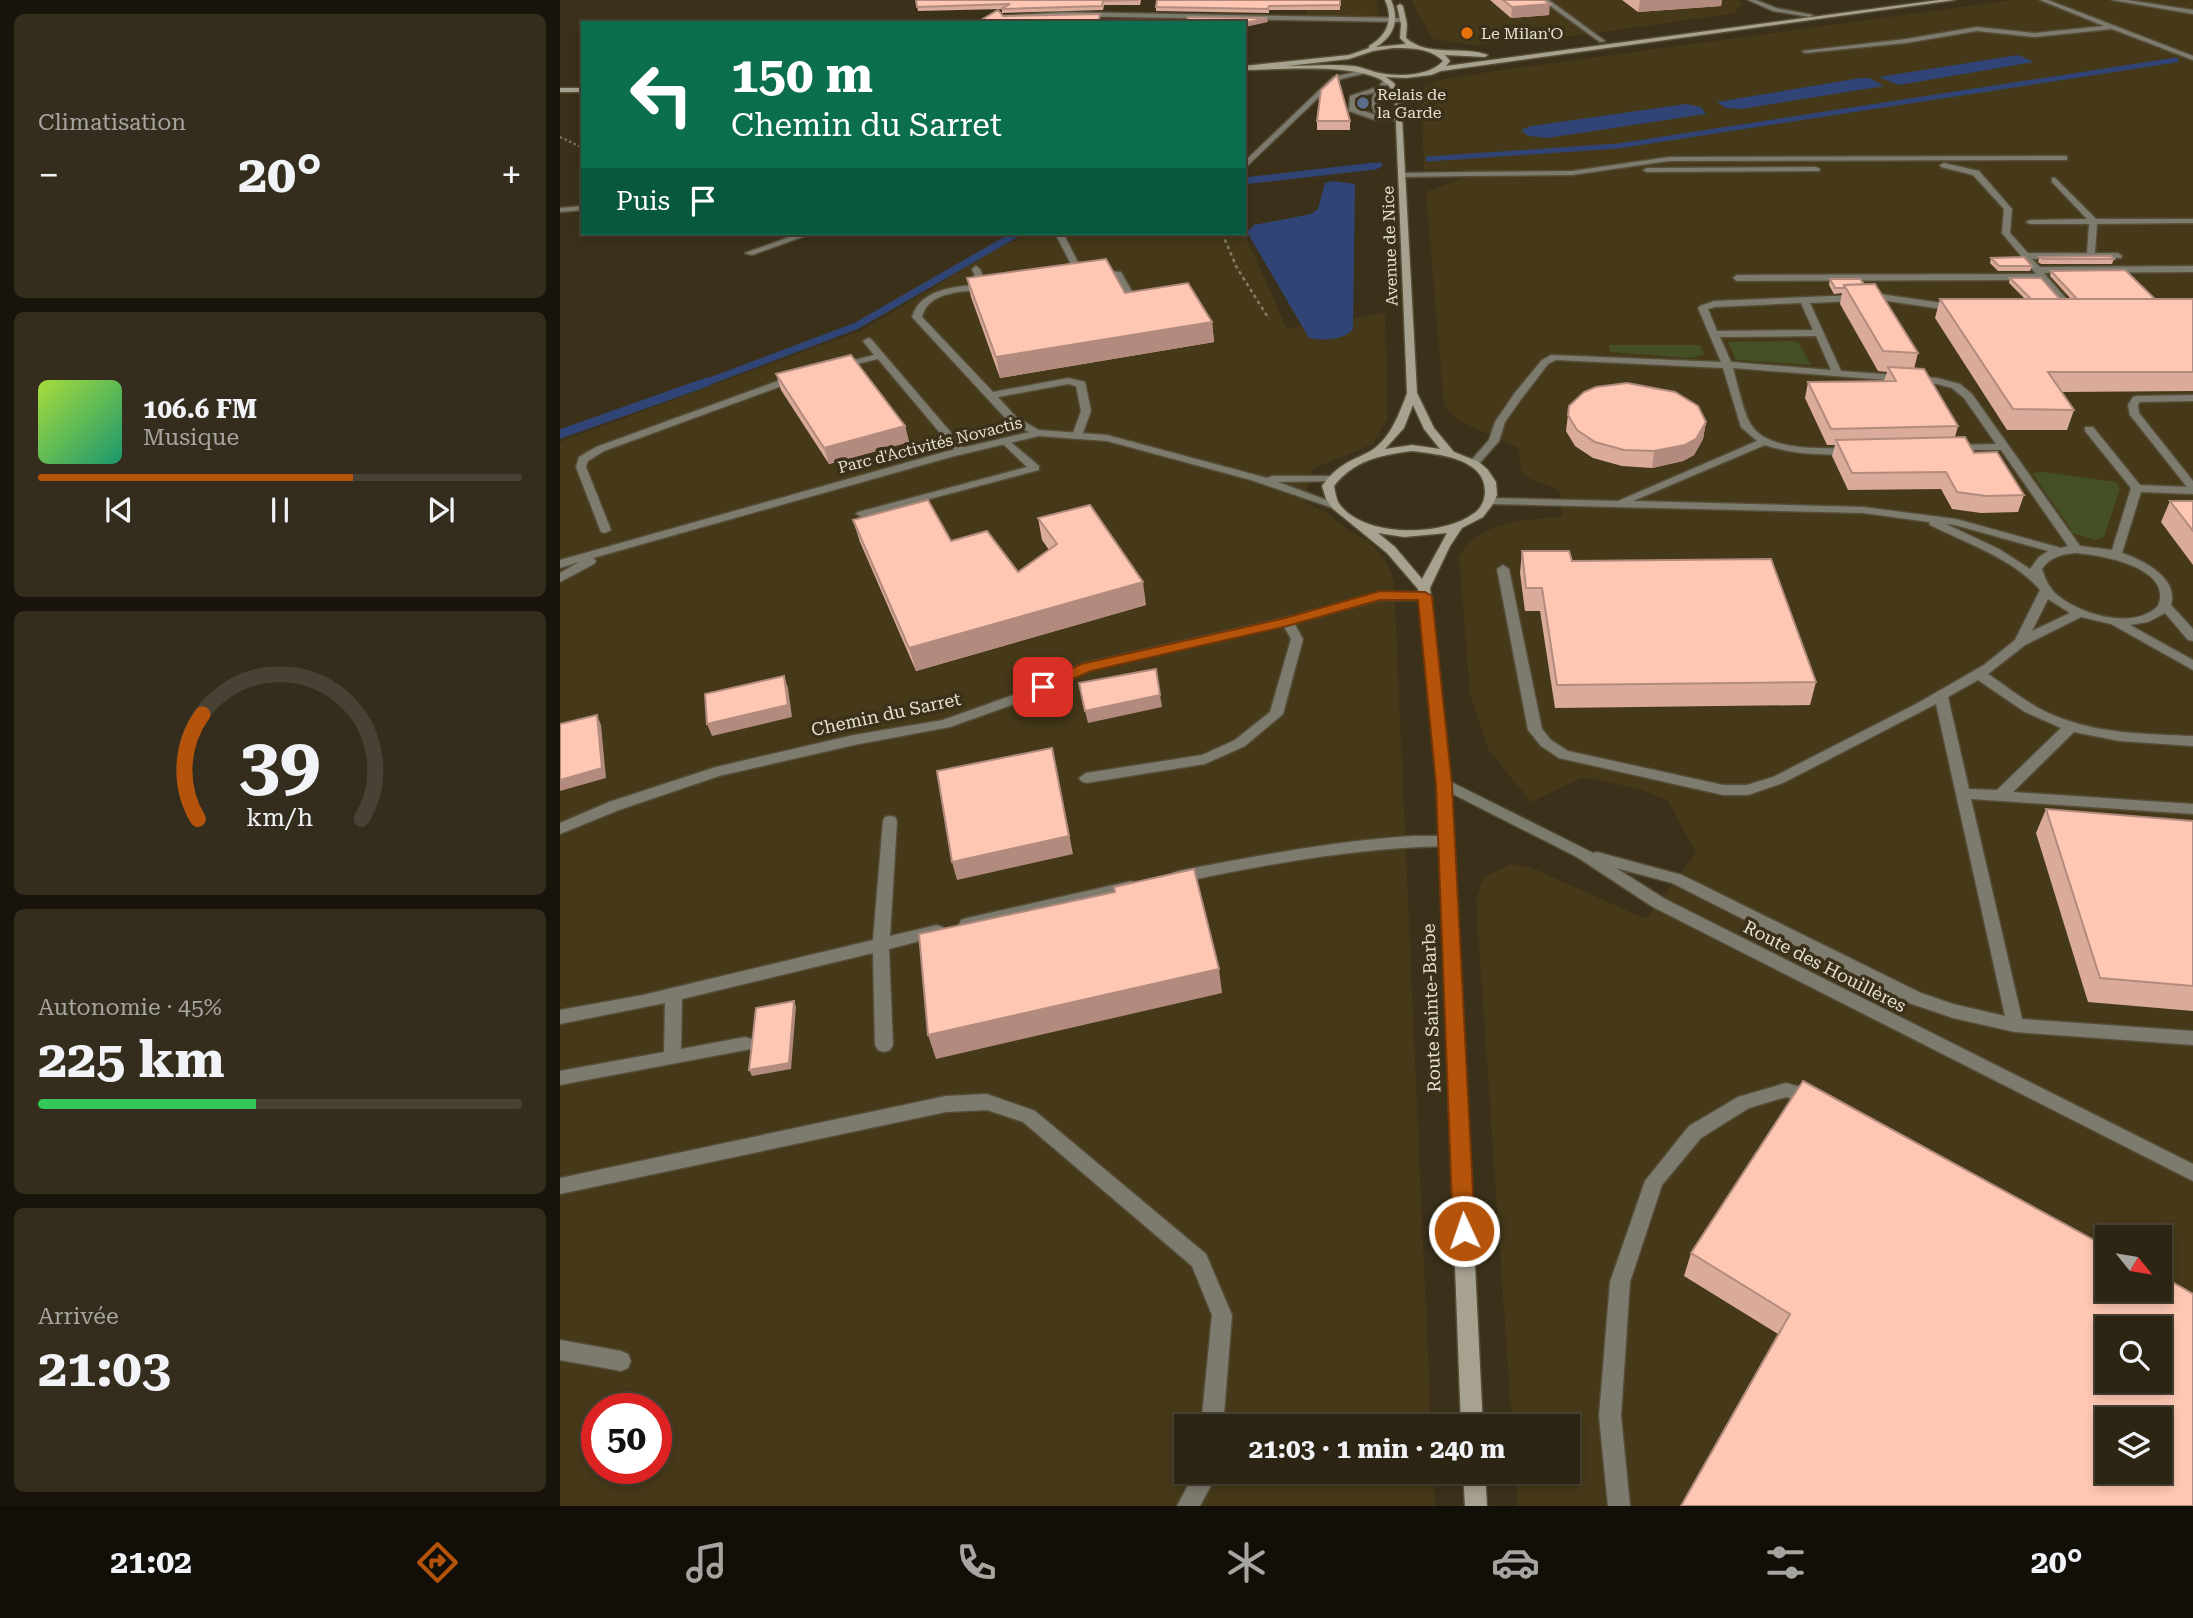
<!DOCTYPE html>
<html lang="fr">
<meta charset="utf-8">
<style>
body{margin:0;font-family:"Roboto Serif",serif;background:#342d1d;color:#f1f3f6;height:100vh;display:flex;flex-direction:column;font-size:26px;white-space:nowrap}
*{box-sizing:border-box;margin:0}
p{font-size:23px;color:#a6a5a0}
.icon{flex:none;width:38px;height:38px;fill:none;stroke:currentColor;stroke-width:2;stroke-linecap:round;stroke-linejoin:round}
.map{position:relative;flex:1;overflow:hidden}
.sheet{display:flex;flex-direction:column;gap:14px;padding:14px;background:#18140b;width:560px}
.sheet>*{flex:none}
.banner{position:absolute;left:21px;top:21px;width:665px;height:214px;border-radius:0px;box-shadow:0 4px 10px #0003,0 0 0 2px #484234;background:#0b6e4f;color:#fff;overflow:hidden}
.needle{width:46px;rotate:120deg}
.buttons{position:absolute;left:1535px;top:1225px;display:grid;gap:14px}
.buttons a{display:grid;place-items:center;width:77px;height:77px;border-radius:0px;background:#2c2514;box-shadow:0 4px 10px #0003,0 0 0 2px #484234;font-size:35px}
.speed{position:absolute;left:21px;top:1393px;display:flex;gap:14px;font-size:35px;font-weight:700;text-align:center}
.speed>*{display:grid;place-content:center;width:91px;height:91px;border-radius:50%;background:#2c2514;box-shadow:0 4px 10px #0003,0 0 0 2px #484234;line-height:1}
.speed .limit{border:10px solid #d22;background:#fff;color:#111}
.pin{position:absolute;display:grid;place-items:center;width:60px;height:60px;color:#fff;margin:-30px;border-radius:14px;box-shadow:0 4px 10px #0006}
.me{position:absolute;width:77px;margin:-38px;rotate:357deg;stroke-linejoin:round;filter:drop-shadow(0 0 5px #0008)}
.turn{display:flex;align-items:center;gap:24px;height:147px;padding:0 35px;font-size:32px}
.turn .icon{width:91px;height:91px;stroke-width:2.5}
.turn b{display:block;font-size:49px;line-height:60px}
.then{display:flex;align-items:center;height:66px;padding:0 35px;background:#0003;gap:14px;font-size:26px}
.big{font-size:52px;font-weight:700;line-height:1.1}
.sheet .tile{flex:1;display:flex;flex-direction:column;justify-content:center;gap:10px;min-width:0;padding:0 24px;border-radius:10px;background:#342d1d}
.sheet .dial{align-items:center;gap:0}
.dial svg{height:182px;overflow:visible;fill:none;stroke:#484234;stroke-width:7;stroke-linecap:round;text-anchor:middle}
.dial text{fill:#f1f3f6;stroke:none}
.song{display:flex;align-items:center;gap:21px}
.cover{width:84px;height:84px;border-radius:10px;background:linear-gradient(135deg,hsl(80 70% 55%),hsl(160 70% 35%))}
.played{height:7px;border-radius:4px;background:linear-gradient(90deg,#b45309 65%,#484234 65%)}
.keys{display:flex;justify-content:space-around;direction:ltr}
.heat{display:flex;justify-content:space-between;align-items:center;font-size:38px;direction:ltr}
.charge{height:10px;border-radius:5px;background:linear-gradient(90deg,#34c759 45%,#484234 0)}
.trip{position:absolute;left:614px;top:1414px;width:406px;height:70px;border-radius:0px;background:#2c2514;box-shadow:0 4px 10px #0003,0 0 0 2px #484234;font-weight:700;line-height:70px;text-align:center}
.tabs{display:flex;height:112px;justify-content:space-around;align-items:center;background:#120f08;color:#a6a5a0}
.tabs .icon{width:49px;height:49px}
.tabs .on{color:#b45309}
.tabs b{font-size:32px;color:#f1f3f6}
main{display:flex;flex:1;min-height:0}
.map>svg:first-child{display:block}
.built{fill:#46391a;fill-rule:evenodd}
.green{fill:#444f25}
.water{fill:#304575}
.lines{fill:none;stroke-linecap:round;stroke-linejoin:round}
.stream-far2{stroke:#304575;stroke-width:5}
.stream-far1{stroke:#304575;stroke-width:7}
.stream{stroke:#304575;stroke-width:9}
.lane-casing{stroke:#564d37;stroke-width:3}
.street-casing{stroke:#564d37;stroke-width:3}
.secondary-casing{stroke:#564d37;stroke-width:3}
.path-far1{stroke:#857d6a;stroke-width:2;stroke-dasharray:2.5 2.5;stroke-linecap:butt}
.path{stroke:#857d6a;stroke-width:2.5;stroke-dasharray:3.5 3.5;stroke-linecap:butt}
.lane{fill:#7d7a6e;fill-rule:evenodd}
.street{fill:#7d7a6e;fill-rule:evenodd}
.secondary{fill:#a7a28f;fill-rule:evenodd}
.wall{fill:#daab9b}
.shaded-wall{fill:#b28b7e}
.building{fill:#fec7b4;stroke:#b28b7e;stroke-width:2;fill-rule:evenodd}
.route{fill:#b45309;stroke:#753606;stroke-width:2}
.food-dot{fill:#e8710a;stroke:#3b311a;stroke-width:2.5}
.service-dot{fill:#5c6f8a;stroke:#3b311a;stroke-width:2.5}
.labels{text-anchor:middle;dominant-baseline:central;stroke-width:7;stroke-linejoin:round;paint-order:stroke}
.far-poi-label{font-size:16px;fill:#e6e0d2;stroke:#3b311a;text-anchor:start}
.far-street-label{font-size:16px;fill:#e6e0d2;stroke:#3b311a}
.street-label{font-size:18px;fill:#e6e0d2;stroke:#3b311a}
</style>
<main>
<section class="sheet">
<div class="tile"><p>Climatisation</p>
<div class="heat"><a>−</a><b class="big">20°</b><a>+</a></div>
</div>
<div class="tile">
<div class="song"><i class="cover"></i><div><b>106.6 FM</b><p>Musique</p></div></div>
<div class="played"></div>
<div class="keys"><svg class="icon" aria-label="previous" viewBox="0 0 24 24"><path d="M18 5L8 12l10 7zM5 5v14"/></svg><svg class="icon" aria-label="pause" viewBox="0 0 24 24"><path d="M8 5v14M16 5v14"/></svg><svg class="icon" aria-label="next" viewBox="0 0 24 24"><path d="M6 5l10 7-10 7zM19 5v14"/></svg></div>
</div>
<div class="tile dial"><svg viewBox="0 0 100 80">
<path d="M14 69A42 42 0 1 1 86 69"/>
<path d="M14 69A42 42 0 0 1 16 23" stroke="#b45309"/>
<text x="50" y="56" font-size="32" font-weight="700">39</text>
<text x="50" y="72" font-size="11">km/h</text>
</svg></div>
<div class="tile"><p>Autonomie · 45%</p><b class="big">225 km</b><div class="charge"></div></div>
<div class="tile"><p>Arrivée</p><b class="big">21:03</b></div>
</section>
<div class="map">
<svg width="1633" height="1506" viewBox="0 0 1633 1506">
<rect width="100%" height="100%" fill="#3b311a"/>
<path class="built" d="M746,0H817L818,19H747Z
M851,0H1177L1182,3L1175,13L1021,35L913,45L873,39Z
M1453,0H1633V1506H958L955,1472H1008V1426H952L916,900L924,877L952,864L972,868L1086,919L1136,853L1108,801L1080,789L1023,777L971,802L928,749L910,693L899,556L911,541L930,529L958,521L1003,516L999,490L968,478L961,471L959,448L899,421L884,405L866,192L904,178L903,170H864L861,94L865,87L880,80L928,72ZM1547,1237H1600V1290H1547ZM1547,1328H1600V1381H1547ZM1547,1419H1600V1472H1547Z
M471,233H684L727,329L825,313L827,419L813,444L752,469L744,502L769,514L789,531L810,542L827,563L834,582L871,1426H626V1472H873L875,1506H0V442L303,330L435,250ZM37,1409H96V1468H37Z"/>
<path class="green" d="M1233,341L1239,343L1251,365L1176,360L1168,342Z
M1049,345H1140L1144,354L1132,358L1050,352Z
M1484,472L1556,482L1560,489L1544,537L1535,540L1510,532L1511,529L1472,473Z"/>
<path class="water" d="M1458,55L1474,62L1339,85L1319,77Z
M1300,78H1309L1324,86L1181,109L1166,108L1157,102Z
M1126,104L1141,107L1146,114L987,138L968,136L961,130L971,126Z
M773,181L795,184L793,329C785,340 763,341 749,338L687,232L694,225L751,214L758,209L765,183Z"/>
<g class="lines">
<path class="stream-far2" d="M868,159L1058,146L1616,60
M800,167L820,165"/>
<path class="stream-far1" d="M684,181L815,166
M142,384L296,326L458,233"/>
<path class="stream" d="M0,434L147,382"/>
<defs>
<path id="lane" d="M982,0H989L1045,41L1040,42Z
M1480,0H1488L1633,56V60L1552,29L1475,37L1417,31L1346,43L1245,53L1242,51L1346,39L1417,27L1475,33L1544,26Z
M1552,0H1567L1633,10V14Z
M503,12L843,18L846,20L843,22L503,16L444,18L441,16Z
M825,79L830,80L818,98L820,111L827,116H843V120H815L789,111L790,96L818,87ZM815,92C811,99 810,110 818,116L796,108L795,98Z
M1504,156H1507V160L1109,161L1012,175L904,176L900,174L904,172L1012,171L1109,157Z
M1384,163L1419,171L1452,209L1450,233L1468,253H1527L1529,224H1470L1466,222L1470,220L1527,219L1492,182V178H1495L1536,219H1633V223L1537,224L1535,253H1558L1562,256L1561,258L1472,259L1480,267L1633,266V272L1484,273L1517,311L1512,314L1509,313L1481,280L1177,281L1173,278L1177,275L1476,274L1442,233L1444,209L1413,175L1381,167L1380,165Z
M1256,167L1260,169L1259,171L1087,172L1083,170L1087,168Z
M241,233H253L192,255L185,253Z
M495,233H503L525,276L524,278L517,276Z
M416,266L420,269L424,279L422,284L429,285V289C407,292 369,289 362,317L433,392L508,378L525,382L531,411L521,438L517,439L512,436L521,411L516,386L508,384L438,397L456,417L484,433L479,436L475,435L448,421L352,317C360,291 390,287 413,285L416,279L412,269Z
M536,270L561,272L573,293L565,295L555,277L533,275L532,273Z
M1320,294L1396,305L1401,308L1396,311L1320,300L1250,303L1281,371L1377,378L1400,384L1412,394L1520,546L1552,550L1571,488L1525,431V427H1533L1580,485L1627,487L1570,415L1568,405L1573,397L1577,396L1633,395V401L1580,402L1578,405L1579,413L1633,481V494L1581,492L1562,553C1583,560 1619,578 1611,605L1633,629V641L1628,640L1605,613L1588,622L1570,625L1633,660V670L1551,624L1521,617L1465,645L1428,674C1449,688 1469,705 1493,715C1537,734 1586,734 1633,736V746L1559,741L1514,732L1453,792L1633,804V814L1411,799L1462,1019L1633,1031V1045L1455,1032L1393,1018L1349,1003L1112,883L1056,868L1105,899L1633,1164V1181L1093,907L1017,857L879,787L877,784L879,781H889L1033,853L1037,852L1122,875L1361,993L1393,1004L1445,1016L1376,704L1223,783L1188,795H1163L999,758L981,746L968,730L937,569L943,565L949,569L982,729L991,740L1008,751L1163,785H1187L1213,777L1356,704L1424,665L1455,640L1480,590C1454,559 1406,543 1370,525L1369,522L1303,513L931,504L925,501L931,498L1058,501L1197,441L1181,427L1163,368L996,360L988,364L962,398L945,422L939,441L917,466H909L908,464L929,440L935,422L954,394L982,360L991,355L1161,362L1138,308L1140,306L1154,301ZM1241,303L1253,330L1157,331L1148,309L1155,307ZM1256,336L1271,370L1171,362L1160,337ZM1173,368L1377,384L1392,388L1404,398L1436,444L1392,445L1388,446V450H1441L1508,546L1501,548L1396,519L1303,507L1073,501L1205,445C1234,455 1262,455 1291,454L1296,451L1291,448C1263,448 1210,452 1192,426C1184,416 1177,382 1173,368ZM1386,524L1395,525L1488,551L1479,557L1470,569L1439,549ZM1516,553C1540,555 1614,567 1598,606C1573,631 1518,614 1495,593C1488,586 1485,578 1482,569C1490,557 1502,554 1516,553ZM1488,599L1510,613L1472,631ZM1418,680L1465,712L1501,728L1437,790L1409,789L1388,697Z
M308,338L311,339L405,449V453H397L318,359L275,369V365L314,355L303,341Z
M234,375L238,376V380L44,451L28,461L26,467L51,530L45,533L41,532L16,467L19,457L36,447Z
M446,438L479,466V470L302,517L296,514L298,512L467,467L442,443V439Z
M727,617L731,618L743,639L723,714L685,746L645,764L526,783L521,781L519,778L526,773L642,755L675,740L710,712L731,639L721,621Z
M330,816L335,817L337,821L330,936L377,925L383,927L385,931L383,935L329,949L333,1045L330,1050L324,1052L318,1050L315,1045L313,953L122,999L121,1049L185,1037L191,1039L194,1044L191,1049L0,1085V1071L104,1052L105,1003L0,1024V1010L83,995L313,940L323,821L325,817Z
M853,836H887L892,837L894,841L892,845L887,846C796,848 707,864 618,883L613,881L610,877L613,873L618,871C696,856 773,841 853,836Z
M571,881L576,883L579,887L576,891L407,930L401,928L399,924L401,920L407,918Z
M1226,1083L1259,1092L1262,1097L1259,1102L1253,1104L1226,1097L1189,1108L1141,1138L1102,1185L1070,1282L1061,1416L1070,1506H1048L1039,1416L1050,1282L1085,1181L1129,1126L1178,1097Z
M427,1094L475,1111L646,1254L672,1315L663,1426H641L652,1315L632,1266L463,1122L427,1110L386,1112L0,1194V1178L386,1096Z
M0,1340L61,1351L68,1354L71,1361L68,1368L61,1371L0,1360Z
M635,1472H658L640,1506H617Z"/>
<path id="street" d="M1188,0H1196L1216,8L1253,15L1250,17L1213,11Z
M804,70L806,73L777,80L684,169V162L773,77Z
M904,172H907V176L843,177L839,175L843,173Z
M23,206V210L0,212V208Z
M479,430L547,435L707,478L712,476H778V480L774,481L718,482L780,505L774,508L770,507L691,480L547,441L479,436L391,457L33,558L36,561L34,564L0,582V573L19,562L0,568V560L384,452Z
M820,592H865L871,596L865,600H820L727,625L530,670L466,700L390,727L294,745L159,776L59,810L0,834V823L49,802L156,767L294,735L383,720L456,694L521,664L725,618Z"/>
<path id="secondary" d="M825,0H831C840,20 834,36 816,47L846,44L840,38L841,24L837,6L840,4L843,6L847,24L846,38C869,58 903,45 928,55L925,57L885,55L890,61L886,66L1379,0H1395L881,71L871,75L846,78L826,77L834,83L841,98L857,393L874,428L894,452L919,462L928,470L936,482L937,495L933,504L923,517L902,528L890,546L870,588L891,784L923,1426H901L877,784L858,589L827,553L772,508L766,499L762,486C777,466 786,463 807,453C829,442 839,415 847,393L835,98C832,93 831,87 827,84C802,62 718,70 684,70V66L789,55L809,48V46C827,35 834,20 825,0ZM833,48C851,48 870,48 883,61C869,77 835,77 815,72C808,70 801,67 794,66C772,64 749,66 727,66L789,59L813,51ZM853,405L864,429L880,449L852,445L825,449L844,428ZM852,451C877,454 925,458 925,491C925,500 921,509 913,514C881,537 801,538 778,502C776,497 775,491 774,486C794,460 821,455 852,451ZM818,533L844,537L887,533L862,579L835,547Z
M0,88H23V92H0Z
M903,1472H925L927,1506H905Z"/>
</defs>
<use href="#lane" class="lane-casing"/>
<use href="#street" class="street-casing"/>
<use href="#secondary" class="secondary-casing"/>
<path class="path-far1" d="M0,137L23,148"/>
<path class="path" d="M662,233L677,268L709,319"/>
<use href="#lane" class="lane"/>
<use href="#street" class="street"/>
<use href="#secondary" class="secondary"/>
</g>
<path class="wall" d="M356,0H581L580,5H544L543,10L442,13V9L358,11Z
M780,0V10H709V13L596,11V7Z
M930,0H984L989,15L951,18Z
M1062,0H1162L1161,6L1078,12Z
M757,121H790V130H757Z
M1480,257L1554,259L1552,264H1481L1478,262Z
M1431,258L1472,266L1470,271H1438L1430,263Z
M1491,271L1595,299H1633V391L1502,392L1514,410L1507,430H1447L1375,318L1380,299H1465L1449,283L1450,278L1500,299H1511L1490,276Z
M407,278L565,293L652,322L654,342L440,378L411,297Z
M1270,279L1303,284L1358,353L1354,369L1398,426L1395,437L1464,495L1458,512L1421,513L1392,509L1381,489L1288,490L1272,456L1275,445H1267L1245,398L1248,382L1324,381L1327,372L1318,371L1280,304L1282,293L1274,294L1269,285Z
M216,374L345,426L349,442L269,464L221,390Z
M1009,406L1146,422L1143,439L1134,455L1123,461L1092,468L1062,466L1033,458L1015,446L1006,431Z
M1610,501H1633V565L1601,522Z
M478,518L586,605L356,671L300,542L293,520L391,541L458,572L489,550L482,540Z
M962,551L1012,561L1256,682L1250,705L995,708L980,611H965L960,573Z
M1486,809L1633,821V1011L1528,1002L1476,833Z
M1131,1253L1633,1294L1218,1334L1124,1276Z"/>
<path class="shaded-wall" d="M1080,0H1162L1161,6L1078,12Z
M990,4L989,15L951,18L952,7Z
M707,18L708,22L685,27V23Z
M652,322L654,342L440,378L436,357Z
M1146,422L1143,439L1134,455L1123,461L1092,468L1094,451Z
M345,426L349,442L269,464L264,448Z
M583,582L586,605L356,671L349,648Z
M224,676L228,688L232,717L152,736L147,724Z
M600,695L602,707L528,723L525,711Z
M37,715L41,725L46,778L0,791V780Z
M492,748L513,854L397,880L392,862Z
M659,969L662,993L376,1059L368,1035Z
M234,1001L236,1007L231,1069L192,1076L189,1070Z"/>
<path class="building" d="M356,0H579L543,1L542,6L441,9L450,4L357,7Z
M597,0H780V5L709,6L708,9L596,7Z
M943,0H984L990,4L952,7Z
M438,10L443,16L540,14L538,23H416Z
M628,17L707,18L684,23H626Z
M777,75L790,121H757L761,90Z
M1551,256L1554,259H1483L1480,257Z
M1464,257L1472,266H1439L1431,258Z
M546,259L565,293L628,283L652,322L436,357L407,278Z
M1565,270L1595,299H1517L1491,271Z
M1450,278H1481L1500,299H1471Z
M1270,279H1300L1304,284L1284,285V288H1275Z
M1315,284L1358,353L1323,351L1284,285Z
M1380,299H1633V372H1488L1514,410L1453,409Z
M291,355L345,426L264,448L216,374Z
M1328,367L1364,369L1398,426L1271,429L1248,382L1336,381Z
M1067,383L1115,392L1138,406L1146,422L1136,439L1125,445L1094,451L1064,450L1035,442L1017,430L1008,415L1009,406L1024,392L1036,387Z
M1405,437L1414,453L1437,452L1464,495L1426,496L1397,492L1386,472L1292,473L1276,440Z
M368,500L391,541L427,531L458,572L497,544L478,518L530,505L583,582L349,648L293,520Z
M1610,501H1633V531Z
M962,551H1009L1012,561L1211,559L1256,682L997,685L982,588H966Z
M596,669L600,695L525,711L519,683Z
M224,676L228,705L147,724L145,694Z
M37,715L42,768L0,780V724Z
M492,748L509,836L392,862L377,771Z
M1486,809L1633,821V986L1540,978Z
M634,869L659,969L368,1035L359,934L555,892L554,887Z
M234,1001L229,1063L189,1070L196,1008Z
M1243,1081L1547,1247V1290H1600V1275L1633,1294V1506H1121L1230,1314L1131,1253ZM1547,1328H1600V1381H1547ZM1547,1419H1600V1472H1547Z"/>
<path class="route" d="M820,591L865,592L872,596L892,784L915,1231L911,1238L904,1241L896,1238L893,1231L876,784L858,600H820L727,626L531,671L483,692L475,687L521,664L725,618Z"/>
<circle class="food-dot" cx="907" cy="33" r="7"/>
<circle class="service-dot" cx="803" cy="103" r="7"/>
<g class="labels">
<g class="far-poi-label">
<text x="921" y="33">Le Milan'O</text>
<text x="817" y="94">Relais de<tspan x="817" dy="18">la Garde</tspan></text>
</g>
<g class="far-street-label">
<text transform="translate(830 246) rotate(-92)">Avenue de Nice</text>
<text transform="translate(370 445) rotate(-14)">Parc d'Activités Novactis</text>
</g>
<g class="street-label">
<text transform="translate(326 714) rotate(-12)">Chemin du Sarret</text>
<text transform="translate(1265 966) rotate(27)">Route des Houillères</text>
<text transform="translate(871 1008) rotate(-92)">Route Sainte-Barbe</text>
</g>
</g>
</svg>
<div class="buttons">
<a><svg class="needle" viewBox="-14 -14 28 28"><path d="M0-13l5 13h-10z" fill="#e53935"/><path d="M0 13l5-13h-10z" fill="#a6a5a0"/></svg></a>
<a><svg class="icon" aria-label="search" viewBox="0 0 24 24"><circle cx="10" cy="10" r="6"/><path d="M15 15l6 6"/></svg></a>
<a><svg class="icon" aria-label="layers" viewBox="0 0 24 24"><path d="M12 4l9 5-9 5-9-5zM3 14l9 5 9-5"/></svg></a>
</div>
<div class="speed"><div class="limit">50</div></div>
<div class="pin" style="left:483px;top:687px;background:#d93025"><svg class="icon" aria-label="arrive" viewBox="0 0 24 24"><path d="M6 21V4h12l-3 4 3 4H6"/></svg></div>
<svg class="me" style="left:904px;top:1231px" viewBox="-20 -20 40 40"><circle r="17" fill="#b45309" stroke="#fff" stroke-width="3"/><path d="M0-11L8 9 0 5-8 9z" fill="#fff"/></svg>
<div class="trip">21:03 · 1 min · 240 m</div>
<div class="banner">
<div class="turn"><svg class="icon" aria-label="left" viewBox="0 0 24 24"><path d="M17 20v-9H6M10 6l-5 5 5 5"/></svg><div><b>150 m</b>Chemin du Sarret</div></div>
<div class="then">Puis<svg class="icon" aria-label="arrive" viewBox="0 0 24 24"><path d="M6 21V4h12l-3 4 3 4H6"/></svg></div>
</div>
</div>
</main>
<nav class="tabs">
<b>21:02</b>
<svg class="icon on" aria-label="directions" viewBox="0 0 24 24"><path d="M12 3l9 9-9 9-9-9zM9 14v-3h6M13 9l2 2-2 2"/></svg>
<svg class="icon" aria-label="music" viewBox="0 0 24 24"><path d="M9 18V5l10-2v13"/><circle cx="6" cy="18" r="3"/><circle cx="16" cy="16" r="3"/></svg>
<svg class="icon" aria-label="phone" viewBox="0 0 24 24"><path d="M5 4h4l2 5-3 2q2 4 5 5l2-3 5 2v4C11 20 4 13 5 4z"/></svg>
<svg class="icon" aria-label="climate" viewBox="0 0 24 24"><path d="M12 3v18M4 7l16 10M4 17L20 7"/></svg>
<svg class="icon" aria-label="car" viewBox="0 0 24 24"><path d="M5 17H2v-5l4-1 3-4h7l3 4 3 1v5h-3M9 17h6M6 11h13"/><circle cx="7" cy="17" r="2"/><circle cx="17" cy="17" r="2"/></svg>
<svg class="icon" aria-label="filters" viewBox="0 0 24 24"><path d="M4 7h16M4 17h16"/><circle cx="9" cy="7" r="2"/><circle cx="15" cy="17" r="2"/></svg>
<b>20°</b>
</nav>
